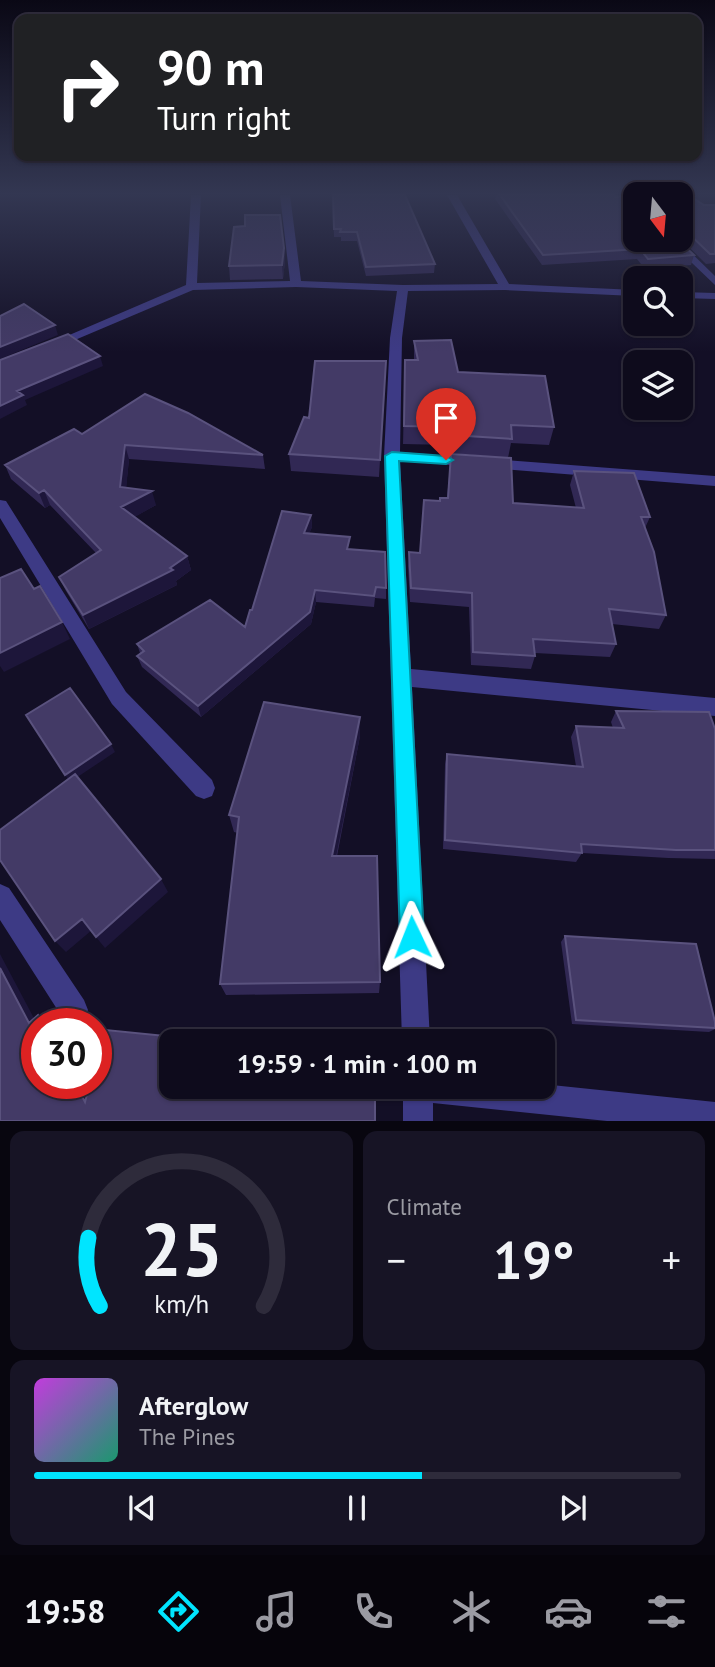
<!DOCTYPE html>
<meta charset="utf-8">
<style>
body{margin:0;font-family:"PT Sans",sans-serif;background:#171425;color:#f1f3f6;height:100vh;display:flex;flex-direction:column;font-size:26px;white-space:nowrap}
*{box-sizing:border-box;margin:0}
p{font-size:23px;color:#9b9ba3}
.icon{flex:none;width:38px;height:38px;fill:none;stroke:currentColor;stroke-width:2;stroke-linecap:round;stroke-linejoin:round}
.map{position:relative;height:1121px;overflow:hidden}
.details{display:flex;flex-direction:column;gap:10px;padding:10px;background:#08060f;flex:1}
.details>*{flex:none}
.banner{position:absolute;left:14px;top:14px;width:688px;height:147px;border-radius:14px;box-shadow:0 2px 5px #0004,0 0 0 2px #2e2b3b;background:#202124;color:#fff;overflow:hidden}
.needle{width:46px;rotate:164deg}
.controls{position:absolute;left:623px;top:182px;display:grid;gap:14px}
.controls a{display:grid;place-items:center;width:70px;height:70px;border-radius:14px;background:#0e0b1c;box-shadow:0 2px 5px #0004,0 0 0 2px #2e2b3b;font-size:35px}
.speed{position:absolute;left:21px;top:1008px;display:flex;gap:14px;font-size:35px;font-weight:700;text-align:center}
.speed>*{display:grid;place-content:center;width:91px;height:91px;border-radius:50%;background:#0e0b1c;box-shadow:0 2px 5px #0004,0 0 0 2px #2e2b3b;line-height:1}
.speed .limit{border:10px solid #d22;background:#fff;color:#111}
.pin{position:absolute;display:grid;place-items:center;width:60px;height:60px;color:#fff;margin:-72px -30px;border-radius:50% 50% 50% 0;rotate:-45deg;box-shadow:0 0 7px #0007}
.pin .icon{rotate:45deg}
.me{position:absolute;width:77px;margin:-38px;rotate:358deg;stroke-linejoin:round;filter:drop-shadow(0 0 5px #0008)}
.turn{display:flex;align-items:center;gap:24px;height:147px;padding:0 28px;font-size:32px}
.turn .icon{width:91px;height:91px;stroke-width:2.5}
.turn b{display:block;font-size:49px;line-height:60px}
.big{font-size:52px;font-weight:700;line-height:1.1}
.details .card{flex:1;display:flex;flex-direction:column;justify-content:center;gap:10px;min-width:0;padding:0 24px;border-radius:14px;background:#171425}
.details .dial{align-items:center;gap:0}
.dial svg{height:182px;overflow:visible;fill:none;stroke:#2e2b3b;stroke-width:7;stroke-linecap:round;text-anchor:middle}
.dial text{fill:#f1f3f6;stroke:none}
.song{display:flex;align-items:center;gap:21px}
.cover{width:84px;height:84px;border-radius:10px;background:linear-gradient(135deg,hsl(290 70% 55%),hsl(160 70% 35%))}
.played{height:7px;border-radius:4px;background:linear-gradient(90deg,#00e5ff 60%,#2e2b3b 60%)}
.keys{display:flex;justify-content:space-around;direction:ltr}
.heat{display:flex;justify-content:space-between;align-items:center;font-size:38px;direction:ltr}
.details .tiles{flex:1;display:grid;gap:10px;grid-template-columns:1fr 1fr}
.card:last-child{grid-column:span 2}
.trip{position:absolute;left:159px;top:1029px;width:396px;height:70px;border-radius:14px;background:#0e0b1c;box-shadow:0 2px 5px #0004,0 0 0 2px #2e2b3b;font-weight:700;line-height:70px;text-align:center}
.tabs{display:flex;height:112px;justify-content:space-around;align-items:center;background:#06040b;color:#9b9ba3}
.tabs .icon{width:49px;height:49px}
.tabs .current{color:#00e5ff}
.tabs b{font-size:32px;color:#f1f3f6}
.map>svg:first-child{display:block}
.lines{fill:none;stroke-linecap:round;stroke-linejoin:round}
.minor{fill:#3d3a85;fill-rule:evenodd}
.wall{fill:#312854}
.shaded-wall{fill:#1d163a}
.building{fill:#433a66;stroke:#5a527e;stroke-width:2}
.route{fill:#00e5ff;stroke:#0095a6;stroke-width:2}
</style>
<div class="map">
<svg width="715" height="1121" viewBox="0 0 715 1121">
<rect width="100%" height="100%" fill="#130f26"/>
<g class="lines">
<path class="minor" d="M191,195H201L197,283L290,281L280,195H290L301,281L403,285L498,284L447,195H457L509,284L635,290V296L505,290L408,291L402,338L400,452L715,476V486L400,461L411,669L715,698V716L412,687L430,1041H402L384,456L390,338L397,291L296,287L193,290L56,348L52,349L46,345L186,285Z
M623,195H632L635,206Z
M668,240H678L715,276V285Z
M681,292L715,293V299L681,298Z
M0,500L6,501L126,692L212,780L215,788L212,796L204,799L196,796L112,704L0,518Z
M0,884L9,888L84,1000L88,1010L84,1020L74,1024L64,1020L0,920Z
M542,1084L715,1102V1121H607L433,1103V1121H403V1087H542Z"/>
</g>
<path class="wall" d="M333,195H420H405L435,264L434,273L366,276L357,241H341V237H334Z
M496,195H614L635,240L694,255L691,265L645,269L637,259L542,265L495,199Z
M681,195L704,205H715V263L706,264L681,239Z
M284,248L285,261L283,279L230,280L229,266Z
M414,341L458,372L554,427L549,445L511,443L508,458L450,453V445L403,444L405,360H414Z
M386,361L379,477L291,471L289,454L309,418Z
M82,434L263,455L265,469L129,459L126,487L156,505L134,517L187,556L191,570L176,581L177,585L89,629L66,591L59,577L96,553L50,505L45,508L11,479L5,465Z
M451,454L513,503L576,508L570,485L574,471L650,517L645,528L666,615L659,629L612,624L616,644L610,657L535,653V656L531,669L471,665L469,607L410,602L408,566L409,552L420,553L440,501L447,498Z
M311,515L312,527L309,533L350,550L386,588V599L375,598L374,607L316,602L311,624L201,717L142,667L137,656L140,653L137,644L245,627L252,610Z
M616,711L715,729V859L668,858L582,853L576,862L443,849L445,764L447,754L576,766L571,737L576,726L613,728L611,722Z
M360,717V736L337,856L380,982L379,993L226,995L220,984L238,833L234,832L229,815Z
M565,936L715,1022V1029L709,1032L572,1024L561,942Z"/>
<path class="shaded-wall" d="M284,248L285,261L283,279L282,265Z
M55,325L58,335L0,359V347Z
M100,356L103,366L25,400L27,405L0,419V406L17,391Z
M125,445L129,459L125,501L120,487Z
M44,490L50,505L45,508L39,493Z
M152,491L156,505L126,522L121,507Z
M311,515L312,527L305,545L304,533Z
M187,556L191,570L176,581L177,585L89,629L83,615L170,568Z
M315,590L316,602L311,624L201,717L198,706Z
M62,622L70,639L4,672L0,666V653Z
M360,717V736L333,872L332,856Z
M111,744L115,752L70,782L65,775Z
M161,879L168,892L105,948L96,937Z
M82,919L92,930L66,952L55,941Z
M0,954L37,1024L29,1023L0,968Z
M38,1015L49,1023L50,1024H43Z
M75,1083H83L95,1107L85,1102Z"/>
<path class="building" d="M333,195H405L435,264L366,267L357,232H340L341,229H334Z
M500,195H614L615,197L632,195L635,197V240H678L694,255L648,259L640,249L543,255Z
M681,195H688L704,205H715V254H710L683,228H681Z
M245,215H280L284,248L282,265L229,266L234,227L245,226Z
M24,304L55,325L0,347V316Z
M68,334L100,356L17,391L23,395L0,406V360Z
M451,340L458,372L545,376L554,427L511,425L512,439L452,435V427L404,426L405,360H418L414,341Z
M315,361H386L380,460L289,454L304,417L309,418Z
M145,394L188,413L263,455L125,445L120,487L152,491L121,507L187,556L170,568L173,570L83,615L59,577L101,550L44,490L39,493L5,465L74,429L82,434Z
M451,454L511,458L513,503L584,508L574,471L634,473L650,517H641L654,552L666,615L609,609L616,644L533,639L535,656L473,652L472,593L411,588L409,552L420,553L424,500L440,501V498H448Z
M282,511L311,515L304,533L350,537L347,549L385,552L386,588L376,587L374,596L315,590L310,612L198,706L137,656L144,651L137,644L210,600L245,627L250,610H252Z
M21,569L34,589L40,586L62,622L0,653V578Z
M70,688L111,744L65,775L26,715Z
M264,702L360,717L332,856H377L380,982L220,984L239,817L229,815Z
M616,711L709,712L715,729V850H676L581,844L582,853L445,840L447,754L583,767L576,726L624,728Z
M75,774L161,879L96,937L82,919L55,941L0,860V830Z
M565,936L696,944L715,1022V1028L576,1020Z
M0,968L29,1023L38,1015L43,1024H37V1083H75L85,1102L90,1083H96V1063L106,1030L215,1041H172V1087H375V1121H0Z"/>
<linearGradient id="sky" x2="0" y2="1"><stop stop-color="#0a0815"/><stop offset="0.55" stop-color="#333752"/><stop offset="1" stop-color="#333752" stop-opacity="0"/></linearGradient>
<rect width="715" height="352" fill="url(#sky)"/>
<path class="route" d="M392,452L446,456L453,460L446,464L399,461L424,937L420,946L412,949L403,946L400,937L385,456Z"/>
</svg>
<div class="controls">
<a><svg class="needle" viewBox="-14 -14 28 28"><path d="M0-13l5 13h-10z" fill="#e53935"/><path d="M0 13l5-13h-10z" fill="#9b9ba3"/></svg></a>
<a><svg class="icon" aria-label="search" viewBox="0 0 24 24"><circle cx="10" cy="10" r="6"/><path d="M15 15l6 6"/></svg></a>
<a><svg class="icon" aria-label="layers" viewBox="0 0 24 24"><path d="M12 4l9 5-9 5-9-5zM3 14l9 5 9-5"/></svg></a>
</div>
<div class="speed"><div class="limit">30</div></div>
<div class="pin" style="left:446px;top:460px;background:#d93025"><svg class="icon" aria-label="arrive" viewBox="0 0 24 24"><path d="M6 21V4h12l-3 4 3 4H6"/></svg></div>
<svg class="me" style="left:412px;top:937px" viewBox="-20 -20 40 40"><path d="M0-17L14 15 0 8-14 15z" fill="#00e5ff" stroke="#fff" stroke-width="4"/></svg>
<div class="trip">19:59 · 1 min · 100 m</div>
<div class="banner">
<div class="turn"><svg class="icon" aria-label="right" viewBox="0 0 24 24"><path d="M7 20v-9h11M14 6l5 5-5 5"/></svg><div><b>90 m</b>Turn right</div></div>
</div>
</div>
<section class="details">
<div class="tiles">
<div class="card dial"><svg viewBox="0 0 100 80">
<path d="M14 69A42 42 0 1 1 86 69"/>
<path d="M14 69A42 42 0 0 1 9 39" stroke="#00e5ff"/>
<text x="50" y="56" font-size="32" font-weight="700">25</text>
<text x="50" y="72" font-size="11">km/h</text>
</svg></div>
<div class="card"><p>Climate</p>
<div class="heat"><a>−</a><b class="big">19°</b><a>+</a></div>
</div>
<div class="card">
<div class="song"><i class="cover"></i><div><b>Afterglow</b><p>The Pines</p></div></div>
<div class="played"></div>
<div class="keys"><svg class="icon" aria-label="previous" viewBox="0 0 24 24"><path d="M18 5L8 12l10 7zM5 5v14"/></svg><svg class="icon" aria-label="pause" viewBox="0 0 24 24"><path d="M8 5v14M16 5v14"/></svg><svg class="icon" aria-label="next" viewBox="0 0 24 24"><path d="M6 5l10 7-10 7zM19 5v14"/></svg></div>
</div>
</div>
</section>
<nav class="tabs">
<b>19:58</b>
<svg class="icon current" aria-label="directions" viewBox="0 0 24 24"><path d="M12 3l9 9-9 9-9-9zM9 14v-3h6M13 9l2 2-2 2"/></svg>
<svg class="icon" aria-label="music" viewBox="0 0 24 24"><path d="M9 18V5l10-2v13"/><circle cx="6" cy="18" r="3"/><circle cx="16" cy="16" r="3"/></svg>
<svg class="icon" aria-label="phone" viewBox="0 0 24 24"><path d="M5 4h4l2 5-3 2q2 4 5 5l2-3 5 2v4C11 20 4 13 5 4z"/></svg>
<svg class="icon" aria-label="climate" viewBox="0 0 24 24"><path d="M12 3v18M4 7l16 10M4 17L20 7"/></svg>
<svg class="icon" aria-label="car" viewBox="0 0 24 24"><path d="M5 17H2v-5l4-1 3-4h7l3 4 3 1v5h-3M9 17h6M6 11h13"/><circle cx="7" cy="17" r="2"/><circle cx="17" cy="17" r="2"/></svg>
<svg class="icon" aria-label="filters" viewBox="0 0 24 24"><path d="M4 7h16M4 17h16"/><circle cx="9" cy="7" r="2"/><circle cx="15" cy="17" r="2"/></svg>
</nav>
